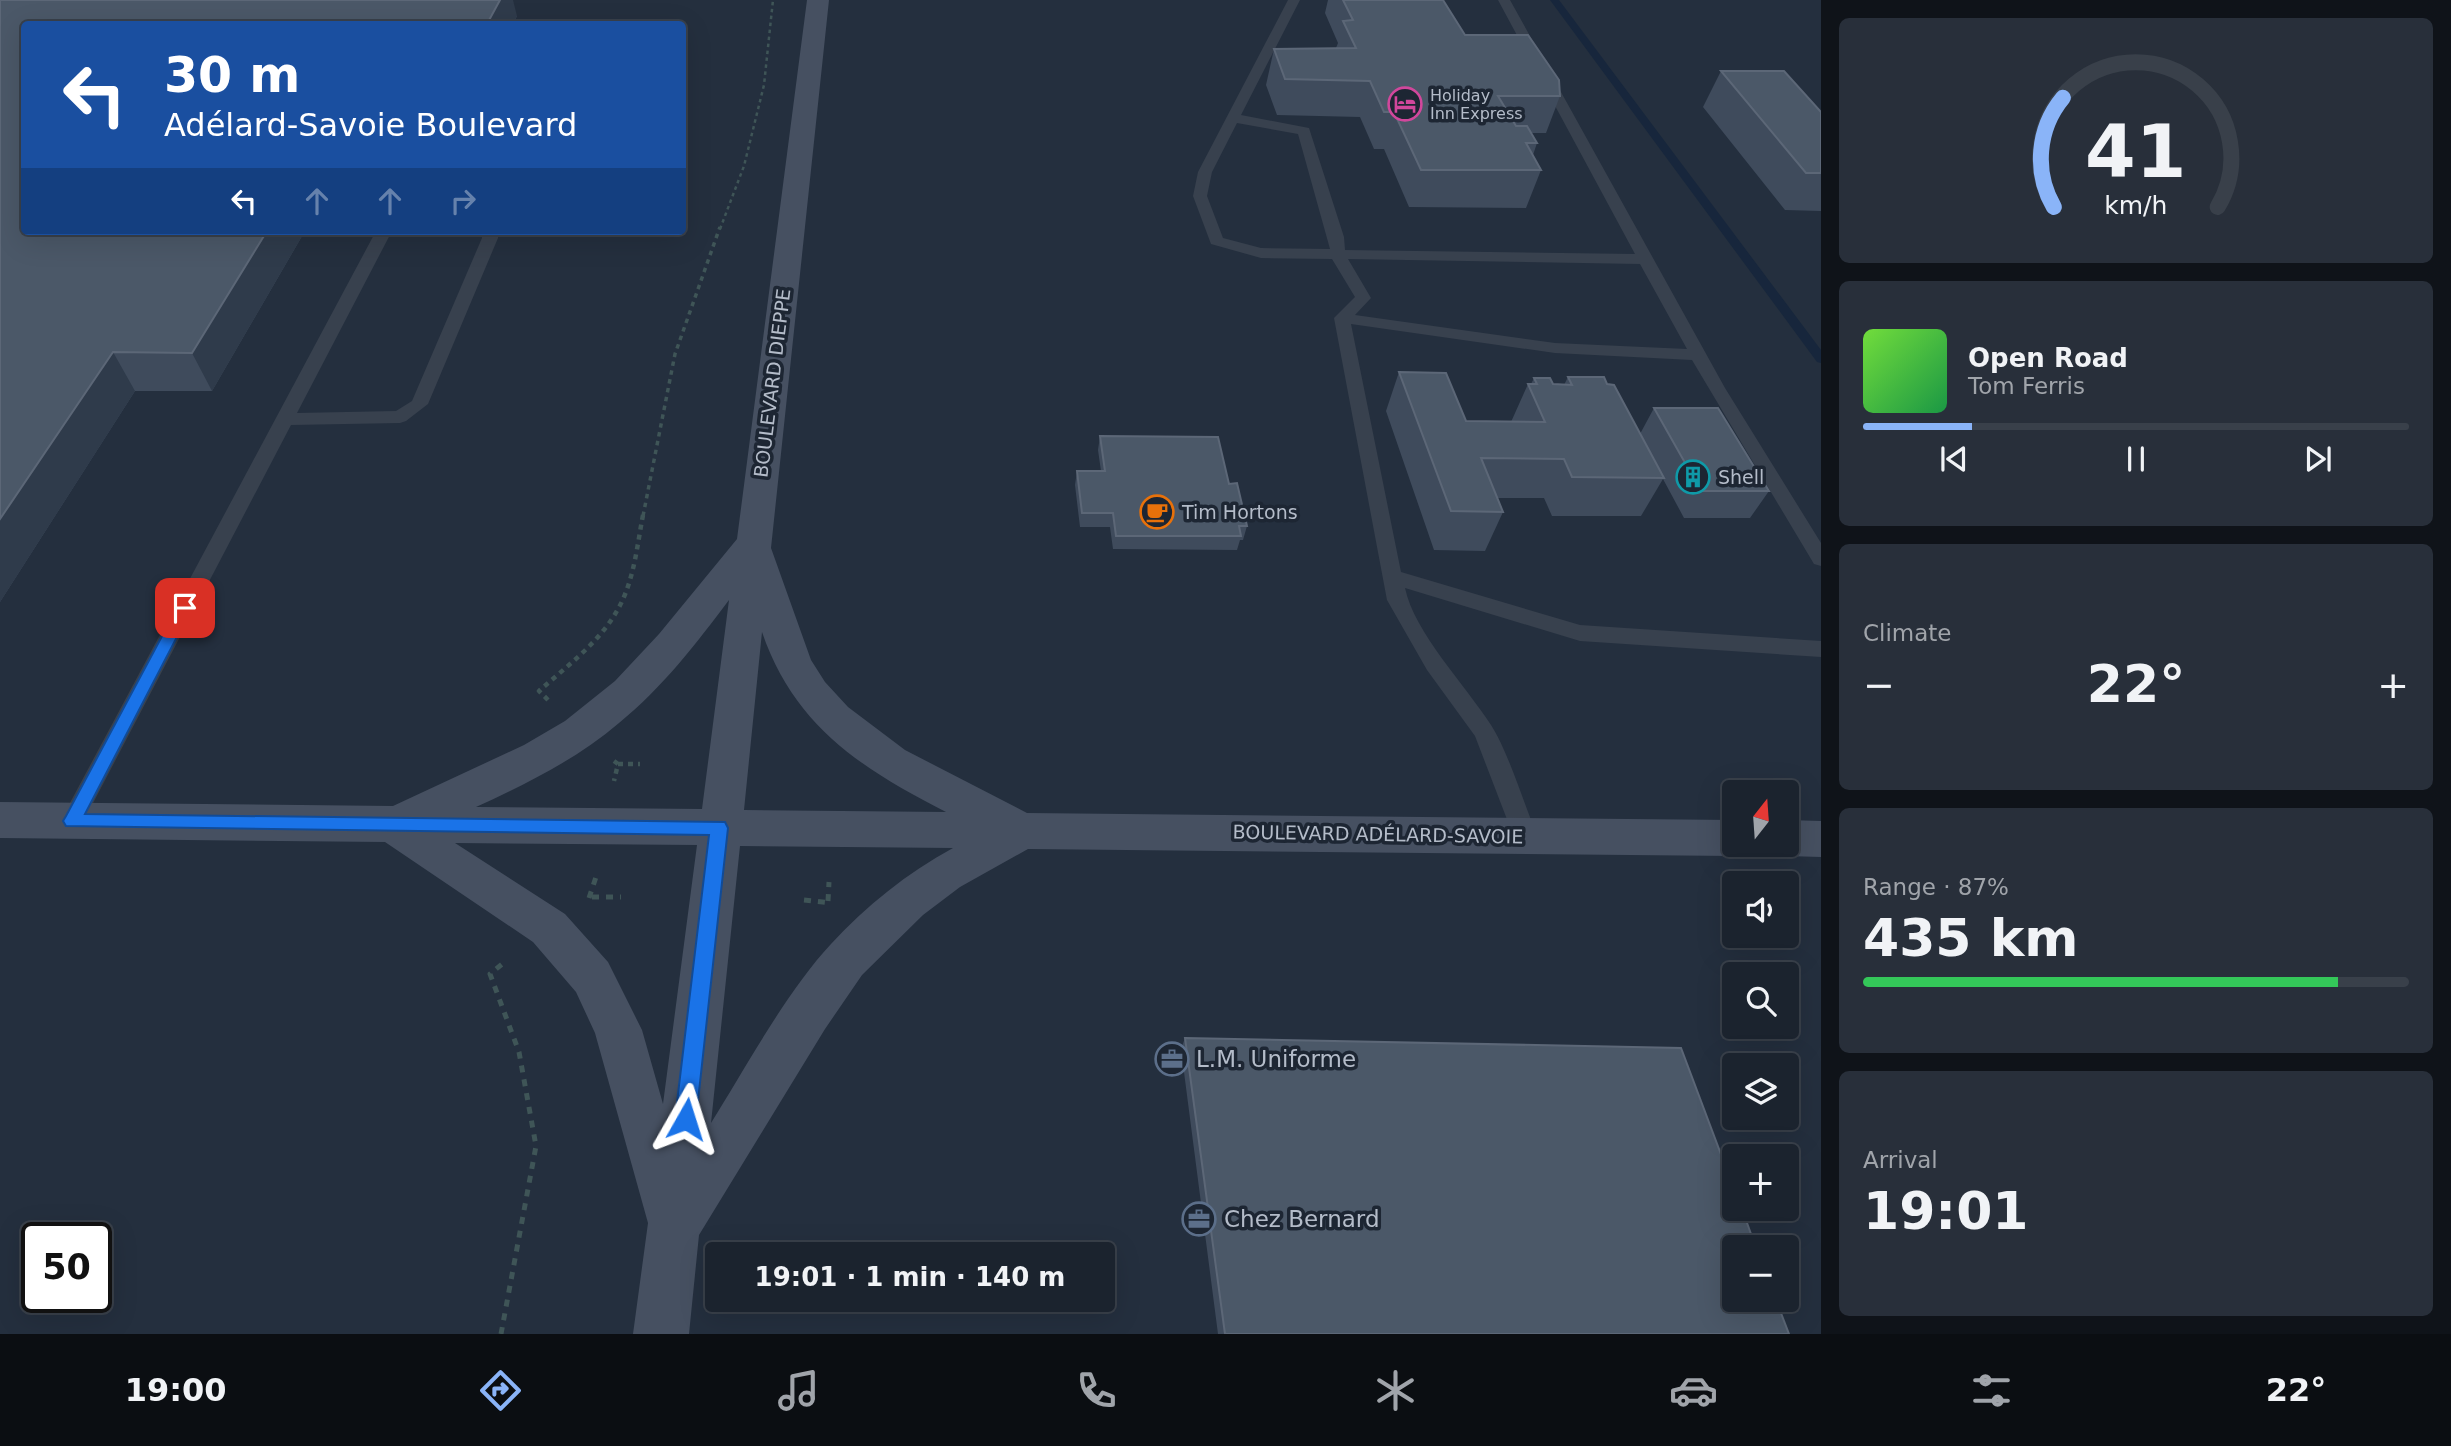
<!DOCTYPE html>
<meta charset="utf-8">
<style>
body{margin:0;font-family:"DejaVu Sans",sans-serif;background:#282f3a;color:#f1f3f6;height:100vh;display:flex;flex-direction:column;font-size:26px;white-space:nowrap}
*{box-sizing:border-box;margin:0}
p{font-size:23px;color:#a0a4aa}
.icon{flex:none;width:38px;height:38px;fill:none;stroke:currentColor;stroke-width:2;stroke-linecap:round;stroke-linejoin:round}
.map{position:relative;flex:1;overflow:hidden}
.panel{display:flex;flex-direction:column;gap:18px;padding:18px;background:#0f1319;width:630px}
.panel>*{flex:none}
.hud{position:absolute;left:21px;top:21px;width:665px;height:214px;border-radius:7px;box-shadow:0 7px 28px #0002,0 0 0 2px #39404a;background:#1a4fa0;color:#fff;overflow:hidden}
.needle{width:46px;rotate:17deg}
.buttons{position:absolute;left:1722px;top:780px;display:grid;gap:14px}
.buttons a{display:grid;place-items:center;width:77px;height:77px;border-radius:7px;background:#1b232e;box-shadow:0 7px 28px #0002,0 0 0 2px #39404a;font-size:35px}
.speed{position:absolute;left:21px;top:1222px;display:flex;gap:14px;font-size:35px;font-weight:700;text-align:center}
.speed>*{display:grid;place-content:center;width:91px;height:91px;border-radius:50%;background:#1b232e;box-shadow:0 7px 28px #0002,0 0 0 2px #39404a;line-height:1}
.speed .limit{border:4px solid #111;border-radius:10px;background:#fff;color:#111}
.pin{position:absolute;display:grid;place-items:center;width:60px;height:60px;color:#fff;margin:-30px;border-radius:14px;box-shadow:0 4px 10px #0006}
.me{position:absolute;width:77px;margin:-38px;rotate:6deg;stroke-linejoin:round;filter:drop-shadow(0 0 5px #0008)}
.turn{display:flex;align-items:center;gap:24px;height:147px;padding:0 28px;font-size:32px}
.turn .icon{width:91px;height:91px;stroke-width:2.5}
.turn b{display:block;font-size:49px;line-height:60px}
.lanes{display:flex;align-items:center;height:66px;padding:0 28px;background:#0003;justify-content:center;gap:35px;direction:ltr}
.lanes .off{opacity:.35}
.big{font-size:52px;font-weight:700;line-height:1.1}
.panel .tile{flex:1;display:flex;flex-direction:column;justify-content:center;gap:10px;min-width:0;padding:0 24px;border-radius:10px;background:#282f3a}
.panel .dial{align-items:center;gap:0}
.dial svg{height:182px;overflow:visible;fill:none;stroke:#39404a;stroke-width:7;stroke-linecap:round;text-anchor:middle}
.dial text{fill:#f1f3f6;stroke:none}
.song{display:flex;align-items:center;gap:21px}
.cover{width:84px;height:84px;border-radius:10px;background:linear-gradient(135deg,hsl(100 70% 55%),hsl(140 70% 35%))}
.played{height:7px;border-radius:4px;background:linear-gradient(90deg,#8ab4f8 20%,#39404a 20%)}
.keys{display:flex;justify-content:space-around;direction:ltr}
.heat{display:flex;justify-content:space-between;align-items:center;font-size:38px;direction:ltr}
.charge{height:10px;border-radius:5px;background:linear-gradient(90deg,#34c759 87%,#39404a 0)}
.trip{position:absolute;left:705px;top:1242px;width:410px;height:70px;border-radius:7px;background:#1b232e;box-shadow:0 7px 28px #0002,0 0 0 2px #39404a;font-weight:700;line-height:70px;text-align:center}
.dock{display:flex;height:112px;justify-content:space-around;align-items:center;background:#0b0e12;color:#a0a4aa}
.dock .icon{width:49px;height:49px}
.dock .active{color:#8ab4f8}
.dock b{font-size:32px;color:#f1f3f6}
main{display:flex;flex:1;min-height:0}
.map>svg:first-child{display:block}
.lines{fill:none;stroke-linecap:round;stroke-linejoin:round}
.stream{fill:#17263c;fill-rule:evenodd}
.path-far3{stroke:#3f5557;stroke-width:2.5;stroke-dasharray:3.5 3.5;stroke-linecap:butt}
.path-far2{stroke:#3f5557;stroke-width:3.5;stroke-dasharray:4.5 4.5;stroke-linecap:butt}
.path-far1{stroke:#3f5557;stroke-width:4.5;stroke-dasharray:5 5;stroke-linecap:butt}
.path{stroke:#3f5557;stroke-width:5;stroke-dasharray:7 7;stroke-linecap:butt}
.lane{fill:#38414e;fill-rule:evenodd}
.secondary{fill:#465061;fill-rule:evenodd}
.wall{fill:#3f4b5c}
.shaded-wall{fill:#2f3b4b}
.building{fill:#4b5868;stroke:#5c6777;stroke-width:2}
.route{fill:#1a73e8;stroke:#114b97;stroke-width:2}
.labels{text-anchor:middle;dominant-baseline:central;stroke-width:7;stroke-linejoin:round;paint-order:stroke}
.far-poi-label{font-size:16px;fill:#b4bcc9;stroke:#1d2633;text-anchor:start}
.street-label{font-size:19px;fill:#b4bcc9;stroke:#1d2633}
.poi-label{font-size:19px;fill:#b4bcc9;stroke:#1d2633;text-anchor:start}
.near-poi-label{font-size:23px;fill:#b4bcc9;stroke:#1d2633;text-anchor:start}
</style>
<main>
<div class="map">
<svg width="1821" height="1334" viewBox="0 0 1821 1334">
<rect width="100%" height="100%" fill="#242f3e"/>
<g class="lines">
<path class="stream" d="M1550,0H1559L1821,350V363L1817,362Z"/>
<path class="path-far3" d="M720,229L744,166L764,85L773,0"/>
<path class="path-far2" d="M643,516L675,354L720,227"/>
<path class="path-far1" d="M548,700L539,691C567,666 600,642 618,609C634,581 637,546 643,515
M614,761L618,764L614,781
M618,764H640"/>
<path class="path" d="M592,897H621
M589,898L596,877
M804,900L831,903
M828,901L829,882
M501,1334L536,1146L519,1052L490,974L507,960"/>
<path class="lane" d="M1288,0H1300L1241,115L1309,128L1344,237L1345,250L1635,254L1498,0H1510L1725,388L1821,543V566L1814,564L1692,360L1555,353L1351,324L1401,572L1580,625L1821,641V657L1580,641L1405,588C1414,632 1466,686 1491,725C1508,751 1524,804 1537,835L1533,842L1525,845L1517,842L1513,835L1475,736L1427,670L1387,600L1334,318L1355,297L1332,259L1261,258L1211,244L1193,196L1198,172ZM1237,123L1298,134L1330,249L1261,248L1223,238L1207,196L1212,172ZM1348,259L1640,264L1687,349L1555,343L1355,315L1371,298Z
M376,231H392L297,413L396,411L412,401L482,238V231H498V238L428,404L406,421L400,423L291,425L80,828L72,831L64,828L60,821L64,814Z"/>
<path class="secondary" d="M807,0H829L771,548L811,660L825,682L848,707L905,750L1027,813L1734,820V845H1752L1749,851L1734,856L1028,849L960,887L923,915L862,975L825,1029L699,1235L689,1334H633L648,1223L595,1033L576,992L533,942L385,842L0,838V802L393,806L524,745L565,721L615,681L659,634L737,539ZM729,600L702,809L476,807C526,784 577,759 619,723C662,688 696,644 729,600ZM762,632C794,726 862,769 946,812L744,810ZM455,843L697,845L663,1104L642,1030L608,962L565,914ZM740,846L953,848C907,873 866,906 831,944C787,991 746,1067 711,1123Z
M1787,820L1821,821V857L1787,856L1772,851L1769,845H1787Z"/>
</g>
<path class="wall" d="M0,0L517,16L513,24H24L305,231L212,391H135L0,602Z
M1328,0H1443L1465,35L1560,96L1546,133H1531L1537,143L1533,155L1541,170L1526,208L1409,207L1384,149H1374L1360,117L1277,115L1266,85L1274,49L1336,48L1338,43L1325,13Z
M1721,71L1821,112V211L1785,210L1703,107Z
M1399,372L1466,421L1511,422L1528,384H1531L1534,378L1553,384L1564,385L1568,377L1607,384L1640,434L1654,408L1769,491L1750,518H1684L1663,479L1641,516H1552L1544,498H1497L1503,512L1485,551L1434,550L1386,411Z
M1100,436L1229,484L1247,526L1243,540H1240L1237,550L1113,549L1110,527H1080L1075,485L1077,471H1101L1098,450Z
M1185,1038L1789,1334H1218L1181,1049Z"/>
<path class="shaded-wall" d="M500,0H513L517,16L513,24H487Z
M267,231H305L212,391L192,353Z
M113,352L135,391L0,602V519Z"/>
<path class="building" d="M0,0H500L487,24H24V231H267L192,353L113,352L0,519Z
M1343,0H1443L1465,35H1528L1559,80L1560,96H1498L1516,126H1527L1537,143H1526L1541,170H1421L1394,112H1384L1370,81L1285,79L1274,49L1356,48L1343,21L1353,20Z
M1721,71H1784L1821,112V173H1806Z
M1399,372L1446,373L1466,421L1545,422L1528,384H1537L1534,378H1550L1553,384L1572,385L1568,377H1604L1607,384L1614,385L1664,478L1572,477L1564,459L1481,458L1503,512L1451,511Z
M1654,408H1718L1769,491H1701Z
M1100,436L1218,437L1229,484L1237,483L1247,526H1239L1241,536H1116L1113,513H1082L1077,471H1105Z
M1185,1038L1681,1048L1734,1189V1209H1742L1756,1248H1734V1300H1776L1789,1334H1225Z"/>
<path class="route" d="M185,602L192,608L85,814L725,822L728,828L696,1119L693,1126L686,1129L678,1126L675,1119L709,835L66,826L63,821L66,816L177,608Z"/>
<defs>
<symbol id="hotel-ring" viewBox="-11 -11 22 22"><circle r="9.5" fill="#1d2633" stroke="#d1479c" stroke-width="1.5"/><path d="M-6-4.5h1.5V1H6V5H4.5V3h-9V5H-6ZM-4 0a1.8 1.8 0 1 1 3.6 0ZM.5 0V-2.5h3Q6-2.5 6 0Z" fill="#d1479c"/></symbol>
<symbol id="building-ring" viewBox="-11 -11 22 22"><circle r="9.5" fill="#1d2633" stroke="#0f9aa8" stroke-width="1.5"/><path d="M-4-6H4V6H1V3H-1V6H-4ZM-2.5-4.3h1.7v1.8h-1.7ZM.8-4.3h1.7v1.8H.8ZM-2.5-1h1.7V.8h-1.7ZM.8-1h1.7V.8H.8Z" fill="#0f9aa8"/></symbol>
<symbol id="cafe-ring" viewBox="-11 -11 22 22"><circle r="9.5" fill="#1d2633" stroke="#e8710a" stroke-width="1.5"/><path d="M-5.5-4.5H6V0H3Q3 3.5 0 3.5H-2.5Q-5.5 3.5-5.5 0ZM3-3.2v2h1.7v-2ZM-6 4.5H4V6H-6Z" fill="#e8710a"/></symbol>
<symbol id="office-ring" viewBox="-11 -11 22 22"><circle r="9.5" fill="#1d2633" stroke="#5c6f8a" stroke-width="1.5"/><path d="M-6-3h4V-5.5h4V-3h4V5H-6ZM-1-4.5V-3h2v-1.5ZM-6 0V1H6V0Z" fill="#5c6f8a"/></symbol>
</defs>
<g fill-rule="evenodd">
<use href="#hotel-ring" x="1386" y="85" width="38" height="38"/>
<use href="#building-ring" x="1674" y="458" width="38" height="38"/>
<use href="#cafe-ring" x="1138" y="493" width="38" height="38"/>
<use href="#office-ring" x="1153" y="1040" width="38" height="38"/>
<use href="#office-ring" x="1180" y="1200" width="38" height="38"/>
</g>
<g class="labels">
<g class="far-poi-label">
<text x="1430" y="95">Holiday<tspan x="1430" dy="18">Inn Express</tspan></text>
</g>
<g class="street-label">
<text transform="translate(772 383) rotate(-83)">BOULEVARD DIEPPE</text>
<text transform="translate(1378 834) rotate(1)">BOULEVARD ADÉLARD-SAVOIE</text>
</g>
<g class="poi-label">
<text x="1718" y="477">Shell</text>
<text x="1182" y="512">Tim Hortons</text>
</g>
<g class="near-poi-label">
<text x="1196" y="1059">L.M. Uniforme</text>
<text x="1224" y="1219">Chez Bernard</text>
</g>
</g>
</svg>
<div class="buttons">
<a><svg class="needle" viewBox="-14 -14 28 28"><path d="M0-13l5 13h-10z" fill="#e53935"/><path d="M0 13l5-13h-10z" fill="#a0a4aa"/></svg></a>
<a><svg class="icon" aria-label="sound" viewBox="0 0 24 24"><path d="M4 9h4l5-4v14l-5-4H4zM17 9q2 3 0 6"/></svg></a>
<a><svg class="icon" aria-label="search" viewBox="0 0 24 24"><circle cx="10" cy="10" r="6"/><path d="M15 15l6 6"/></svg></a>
<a><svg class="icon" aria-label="layers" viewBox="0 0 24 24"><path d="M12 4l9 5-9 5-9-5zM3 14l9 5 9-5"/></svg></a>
<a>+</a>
<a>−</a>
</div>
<div class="speed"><div class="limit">50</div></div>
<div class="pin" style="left:185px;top:608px;background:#d93025"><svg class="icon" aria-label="arrive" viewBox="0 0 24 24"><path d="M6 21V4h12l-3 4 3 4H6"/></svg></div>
<svg class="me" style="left:686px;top:1119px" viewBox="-20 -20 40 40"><path d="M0-17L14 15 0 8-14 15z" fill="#1a73e8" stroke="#fff" stroke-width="4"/></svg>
<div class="trip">19:01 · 1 min · 140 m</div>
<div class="hud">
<div class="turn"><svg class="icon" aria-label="left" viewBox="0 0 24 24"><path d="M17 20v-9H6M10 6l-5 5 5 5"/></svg><div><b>30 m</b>Adélard-Savoie Boulevard</div></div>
<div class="lanes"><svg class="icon" aria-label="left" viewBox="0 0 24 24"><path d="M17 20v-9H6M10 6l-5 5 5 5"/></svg><svg class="icon off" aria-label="ahead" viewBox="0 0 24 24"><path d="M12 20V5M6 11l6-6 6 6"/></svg><svg class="icon off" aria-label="ahead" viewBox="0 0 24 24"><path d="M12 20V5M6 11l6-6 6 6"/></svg><svg class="icon off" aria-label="right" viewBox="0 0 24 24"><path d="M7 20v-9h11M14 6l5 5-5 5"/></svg></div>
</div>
</div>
<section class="panel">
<div class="tile dial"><svg viewBox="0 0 100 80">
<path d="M14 69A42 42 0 1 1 86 69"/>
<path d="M14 69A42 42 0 0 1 18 21" stroke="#8ab4f8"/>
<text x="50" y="56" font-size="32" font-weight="700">41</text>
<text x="50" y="72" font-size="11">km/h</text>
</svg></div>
<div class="tile">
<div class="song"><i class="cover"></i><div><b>Open Road</b><p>Tom Ferris</p></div></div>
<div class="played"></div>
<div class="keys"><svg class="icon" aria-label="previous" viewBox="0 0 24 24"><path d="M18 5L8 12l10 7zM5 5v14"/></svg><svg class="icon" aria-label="pause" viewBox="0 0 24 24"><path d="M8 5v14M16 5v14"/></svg><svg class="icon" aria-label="next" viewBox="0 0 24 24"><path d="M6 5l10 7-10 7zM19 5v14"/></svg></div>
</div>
<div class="tile"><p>Climate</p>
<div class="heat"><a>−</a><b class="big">22°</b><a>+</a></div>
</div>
<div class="tile"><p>Range · 87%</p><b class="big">435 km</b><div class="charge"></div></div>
<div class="tile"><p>Arrival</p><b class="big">19:01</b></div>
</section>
</main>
<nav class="dock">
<b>19:00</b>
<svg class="icon active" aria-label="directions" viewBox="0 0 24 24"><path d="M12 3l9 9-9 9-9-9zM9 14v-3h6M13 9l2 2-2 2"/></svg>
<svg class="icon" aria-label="music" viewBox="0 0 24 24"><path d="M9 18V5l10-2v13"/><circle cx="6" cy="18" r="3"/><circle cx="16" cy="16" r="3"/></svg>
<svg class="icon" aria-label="phone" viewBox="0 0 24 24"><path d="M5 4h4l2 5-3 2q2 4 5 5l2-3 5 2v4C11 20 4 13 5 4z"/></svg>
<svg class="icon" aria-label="climate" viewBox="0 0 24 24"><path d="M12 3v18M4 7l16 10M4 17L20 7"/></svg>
<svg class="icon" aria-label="car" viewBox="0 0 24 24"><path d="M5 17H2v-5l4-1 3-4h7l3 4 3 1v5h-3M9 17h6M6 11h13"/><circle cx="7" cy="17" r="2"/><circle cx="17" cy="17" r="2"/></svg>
<svg class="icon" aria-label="filters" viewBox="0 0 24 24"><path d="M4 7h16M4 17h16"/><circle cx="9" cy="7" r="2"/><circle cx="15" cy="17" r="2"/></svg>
<b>22°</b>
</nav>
